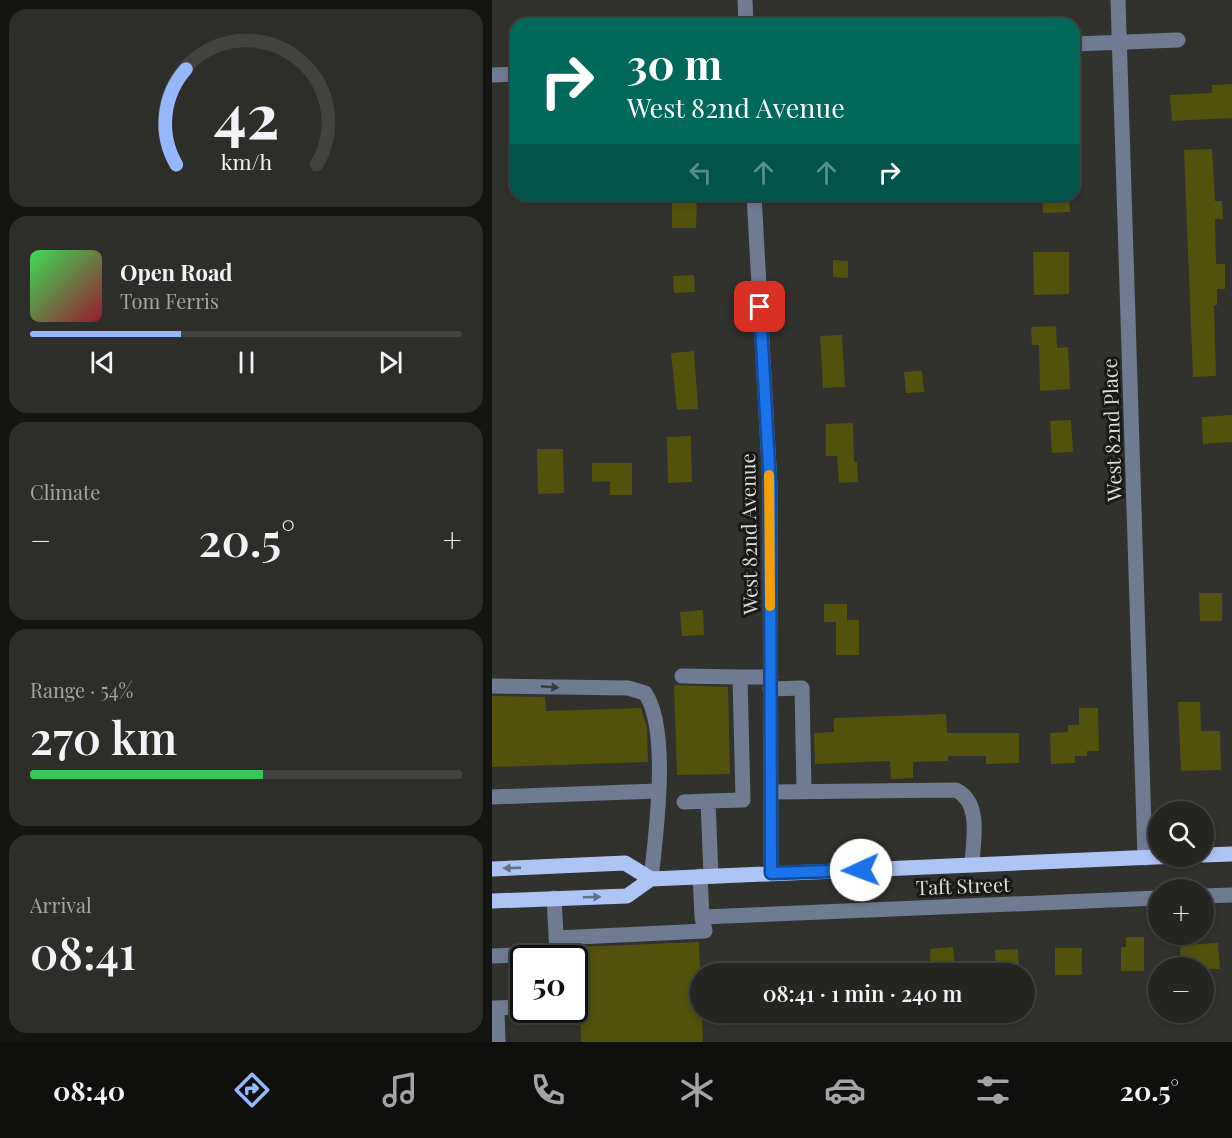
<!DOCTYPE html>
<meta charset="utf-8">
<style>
body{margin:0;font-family:"Playfair Display",serif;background:#2d2d2a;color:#f1f3f6;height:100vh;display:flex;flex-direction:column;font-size:22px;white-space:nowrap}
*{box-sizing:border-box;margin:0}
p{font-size:20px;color:#a3a5a5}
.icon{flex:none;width:33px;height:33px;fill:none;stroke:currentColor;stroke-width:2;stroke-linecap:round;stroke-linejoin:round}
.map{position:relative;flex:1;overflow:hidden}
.side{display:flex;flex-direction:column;gap:9px;padding:9px;background:#141413;width:492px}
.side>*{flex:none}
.top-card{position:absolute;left:18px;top:18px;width:570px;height:183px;border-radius:18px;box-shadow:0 3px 9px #0003,0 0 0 2px #424240;background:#00695c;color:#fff;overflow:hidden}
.tools{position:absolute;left:656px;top:801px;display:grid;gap:12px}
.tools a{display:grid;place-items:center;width:66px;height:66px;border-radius:50%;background:#252522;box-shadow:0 3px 9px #0003,0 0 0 2px #424240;font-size:30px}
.speed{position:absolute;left:18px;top:945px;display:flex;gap:12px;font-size:30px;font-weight:700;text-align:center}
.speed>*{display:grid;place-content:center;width:78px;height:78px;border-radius:50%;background:#252522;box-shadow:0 3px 9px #0003,0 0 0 2px #424240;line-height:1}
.speed .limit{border:3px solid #111;border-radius:9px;background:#fff;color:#111}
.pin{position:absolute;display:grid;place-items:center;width:51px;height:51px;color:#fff;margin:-26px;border-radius:12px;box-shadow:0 3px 9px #0006}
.me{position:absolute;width:66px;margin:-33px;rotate:268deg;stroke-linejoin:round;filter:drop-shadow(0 0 4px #0008)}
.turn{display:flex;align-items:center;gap:21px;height:126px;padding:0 18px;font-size:27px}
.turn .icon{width:78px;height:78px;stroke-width:2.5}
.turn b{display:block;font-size:42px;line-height:51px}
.lanes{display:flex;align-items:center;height:57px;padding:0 18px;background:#0003;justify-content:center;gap:30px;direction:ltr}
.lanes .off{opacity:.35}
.big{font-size:45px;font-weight:600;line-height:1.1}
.side .tile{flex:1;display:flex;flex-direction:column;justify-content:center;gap:9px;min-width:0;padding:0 21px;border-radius:18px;background:#2d2d2a}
.side .dial{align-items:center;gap:0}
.dial svg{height:156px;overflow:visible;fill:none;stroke:#424240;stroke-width:7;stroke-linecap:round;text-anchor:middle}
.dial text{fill:#f1f3f6;stroke:none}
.song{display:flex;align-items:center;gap:18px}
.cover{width:72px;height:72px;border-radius:9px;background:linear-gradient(135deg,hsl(130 70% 55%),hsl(350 70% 35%))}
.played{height:6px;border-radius:3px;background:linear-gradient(90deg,#94b7fd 35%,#424240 35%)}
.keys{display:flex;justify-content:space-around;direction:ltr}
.heat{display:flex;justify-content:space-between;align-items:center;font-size:33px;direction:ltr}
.charge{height:9px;border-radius:4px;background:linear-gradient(90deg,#34c759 54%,#424240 0)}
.trip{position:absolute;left:198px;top:963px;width:345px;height:60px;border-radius:30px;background:#252522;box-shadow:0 3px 9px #0003,0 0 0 2px #424240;font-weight:600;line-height:60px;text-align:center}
.dock{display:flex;height:96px;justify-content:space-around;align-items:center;background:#0f0f0e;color:#a3a5a5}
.dock .icon{width:42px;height:42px}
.dock .current{color:#94b7fd}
.dock b{font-size:27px;color:#f1f3f6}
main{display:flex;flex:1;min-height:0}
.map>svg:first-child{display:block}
.building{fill:#52520d}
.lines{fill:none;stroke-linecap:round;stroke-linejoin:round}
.minor{stroke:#6f7b92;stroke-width:15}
.major{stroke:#adc5f5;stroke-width:15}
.oneway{fill:#373b42}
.oneway2{fill:#636f86}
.route-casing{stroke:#114b97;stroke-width:15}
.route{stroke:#1a73e8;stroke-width:10}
.slow{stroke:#f59e0b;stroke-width:10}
.labels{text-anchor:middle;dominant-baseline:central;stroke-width:6;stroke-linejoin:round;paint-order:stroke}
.street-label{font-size:20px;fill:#dddedb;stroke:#191917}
</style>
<main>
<section class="side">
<div class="tile dial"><svg viewBox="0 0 100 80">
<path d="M14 69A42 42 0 1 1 86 69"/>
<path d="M14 69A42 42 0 0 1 19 20" stroke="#94b7fd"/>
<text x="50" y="56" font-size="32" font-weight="700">42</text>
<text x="50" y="72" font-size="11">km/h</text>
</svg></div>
<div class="tile">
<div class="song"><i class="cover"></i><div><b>Open Road</b><p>Tom Ferris</p></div></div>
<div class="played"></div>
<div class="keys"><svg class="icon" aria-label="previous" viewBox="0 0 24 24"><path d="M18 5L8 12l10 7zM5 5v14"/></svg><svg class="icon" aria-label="pause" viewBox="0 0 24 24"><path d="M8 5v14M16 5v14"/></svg><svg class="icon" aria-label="next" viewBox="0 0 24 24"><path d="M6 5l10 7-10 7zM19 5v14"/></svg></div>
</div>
<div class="tile"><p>Climate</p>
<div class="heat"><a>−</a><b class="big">20.5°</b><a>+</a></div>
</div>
<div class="tile"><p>Range · 54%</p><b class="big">270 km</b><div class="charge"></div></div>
<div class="tile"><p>Arrival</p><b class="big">08:41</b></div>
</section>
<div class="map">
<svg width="740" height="1042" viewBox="0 0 740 1042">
<rect width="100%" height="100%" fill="#31312d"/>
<path class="building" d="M740,84V118L680,121L678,95L720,93V85Z
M720,149L723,201H730L731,219H723L724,264H733V289H725V305H722L724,376L701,377L692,150Z
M550,195H577L578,212L551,213Z
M180,196H205L204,228H180Z
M541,252H577V294L542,295Z
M341,260L356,261V278L341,277Z
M202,275L203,292L182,293L181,276Z
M564,326L565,348L576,347L578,389L548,391L547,345H540L539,327Z
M350,335L353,387L331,388L328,336Z
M202,351L206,409L185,410L179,353Z
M430,371L432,392L414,393L412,372Z
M740,415V442L711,444L710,417Z
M579,420L581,452L560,453L558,421Z
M361,423L362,462H365L366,482L347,483L345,456H334V424Z
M199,436L200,482L176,483L175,437Z
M45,449H71L72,493L46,494Z
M100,463H140V495H118V481L100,482Z
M707,593H730V621H708Z
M332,604H355V620H367V655H344V622H332Z
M211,610L212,635L190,636L188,612Z
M182,685L236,687L238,774L185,775Z
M0,696L53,697L54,711L149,708L155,728L156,762L0,767Z
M686,702H708L709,731H728L729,770L689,771Z
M587,708H606L607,751H595V756H583V763L559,764L558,733L576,732V725H587Z
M454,714L455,733H527V763L494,764V756H456V761L421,762V778L399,779L398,761L323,764L322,733L342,732V718Z
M634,937H652V971H629V947H634Z
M207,942L211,1042H89L86,947Z
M726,943L728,969L689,968L688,945Z
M461,947L464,974H439L438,949Z
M563,948H590V975H563Z
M526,949L527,970L504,971L503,950Z"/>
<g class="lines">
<path class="minor" d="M253,0L254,24
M626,0L653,858
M582,44L686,40
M0,75L24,74
M262,195L278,485L279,873
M190,676L248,677
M0,686L136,688L153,693C178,729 164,834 159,879
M278,689L310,688L312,791
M279,792L464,790C490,803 481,840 480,865
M0,797L165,791
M192,802L216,801
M208,876L210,917L666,898
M219,876L216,801L251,800L248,677H279
M711,896L740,895
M64,938L213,931L210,917
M0,956L65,953L62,898
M0,1008L32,1007
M5,1008L6,1042"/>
<path class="major" d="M711,855L740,854
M0,869L133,863L159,879L686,856
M0,901L135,896L159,879"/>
</g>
<defs><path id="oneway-solid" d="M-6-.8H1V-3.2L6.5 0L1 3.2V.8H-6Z" transform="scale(1.5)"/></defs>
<use class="oneway" href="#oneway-solid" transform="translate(58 687) rotate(5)"/>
<g class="oneway2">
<use href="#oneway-solid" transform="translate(20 868) rotate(178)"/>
<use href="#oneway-solid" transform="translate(100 897) rotate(-2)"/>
</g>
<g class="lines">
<defs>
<path id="route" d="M268,307L278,485L279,873L369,870"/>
</defs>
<use href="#route" class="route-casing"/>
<use href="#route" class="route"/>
<path class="slow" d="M277,475L278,606"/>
</g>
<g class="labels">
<g class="street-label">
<text transform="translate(619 430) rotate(-92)">West 82nd Place</text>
<text transform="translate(256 534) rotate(-91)">West 82nd Avenue</text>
<text transform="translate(471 885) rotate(-2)">Taft Street</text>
</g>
</g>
</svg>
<div class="tools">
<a><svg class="icon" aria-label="search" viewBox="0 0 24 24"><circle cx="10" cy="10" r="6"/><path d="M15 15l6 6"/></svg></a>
<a>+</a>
<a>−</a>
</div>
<div class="speed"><div class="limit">50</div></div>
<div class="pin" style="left:268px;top:307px;background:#d93025"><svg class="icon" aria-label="arrive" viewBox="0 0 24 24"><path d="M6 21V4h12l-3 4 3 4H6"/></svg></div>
<svg class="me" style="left:369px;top:870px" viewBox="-20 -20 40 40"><circle r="19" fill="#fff"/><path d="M0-13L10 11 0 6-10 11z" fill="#1a73e8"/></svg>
<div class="trip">08:41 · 1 min · 240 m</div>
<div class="top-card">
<div class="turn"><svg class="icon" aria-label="right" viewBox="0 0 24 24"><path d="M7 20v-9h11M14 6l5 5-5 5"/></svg><div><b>30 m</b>West 82nd Avenue</div></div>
<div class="lanes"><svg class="icon off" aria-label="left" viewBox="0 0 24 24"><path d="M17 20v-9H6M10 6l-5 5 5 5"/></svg><svg class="icon off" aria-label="ahead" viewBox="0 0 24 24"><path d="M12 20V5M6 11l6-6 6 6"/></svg><svg class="icon off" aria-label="ahead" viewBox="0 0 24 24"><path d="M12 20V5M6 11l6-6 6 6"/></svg><svg class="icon" aria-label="right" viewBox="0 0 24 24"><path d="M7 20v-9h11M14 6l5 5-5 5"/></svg></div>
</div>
</div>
</main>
<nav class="dock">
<b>08:40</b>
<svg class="icon current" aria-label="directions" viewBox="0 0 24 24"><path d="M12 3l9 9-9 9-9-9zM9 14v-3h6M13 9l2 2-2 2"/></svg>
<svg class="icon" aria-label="music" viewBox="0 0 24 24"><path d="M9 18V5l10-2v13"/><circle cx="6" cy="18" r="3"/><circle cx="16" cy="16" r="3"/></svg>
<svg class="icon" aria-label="phone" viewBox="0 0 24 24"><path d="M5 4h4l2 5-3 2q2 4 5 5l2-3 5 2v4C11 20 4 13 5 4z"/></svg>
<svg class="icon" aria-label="climate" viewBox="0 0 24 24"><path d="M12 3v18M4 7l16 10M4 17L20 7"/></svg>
<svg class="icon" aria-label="car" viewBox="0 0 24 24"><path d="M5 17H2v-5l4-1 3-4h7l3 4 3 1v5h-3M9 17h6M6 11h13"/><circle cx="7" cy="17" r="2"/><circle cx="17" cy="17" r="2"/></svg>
<svg class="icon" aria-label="filters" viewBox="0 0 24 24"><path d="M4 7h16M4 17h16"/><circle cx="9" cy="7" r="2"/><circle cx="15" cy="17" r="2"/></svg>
<b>20.5°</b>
</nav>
